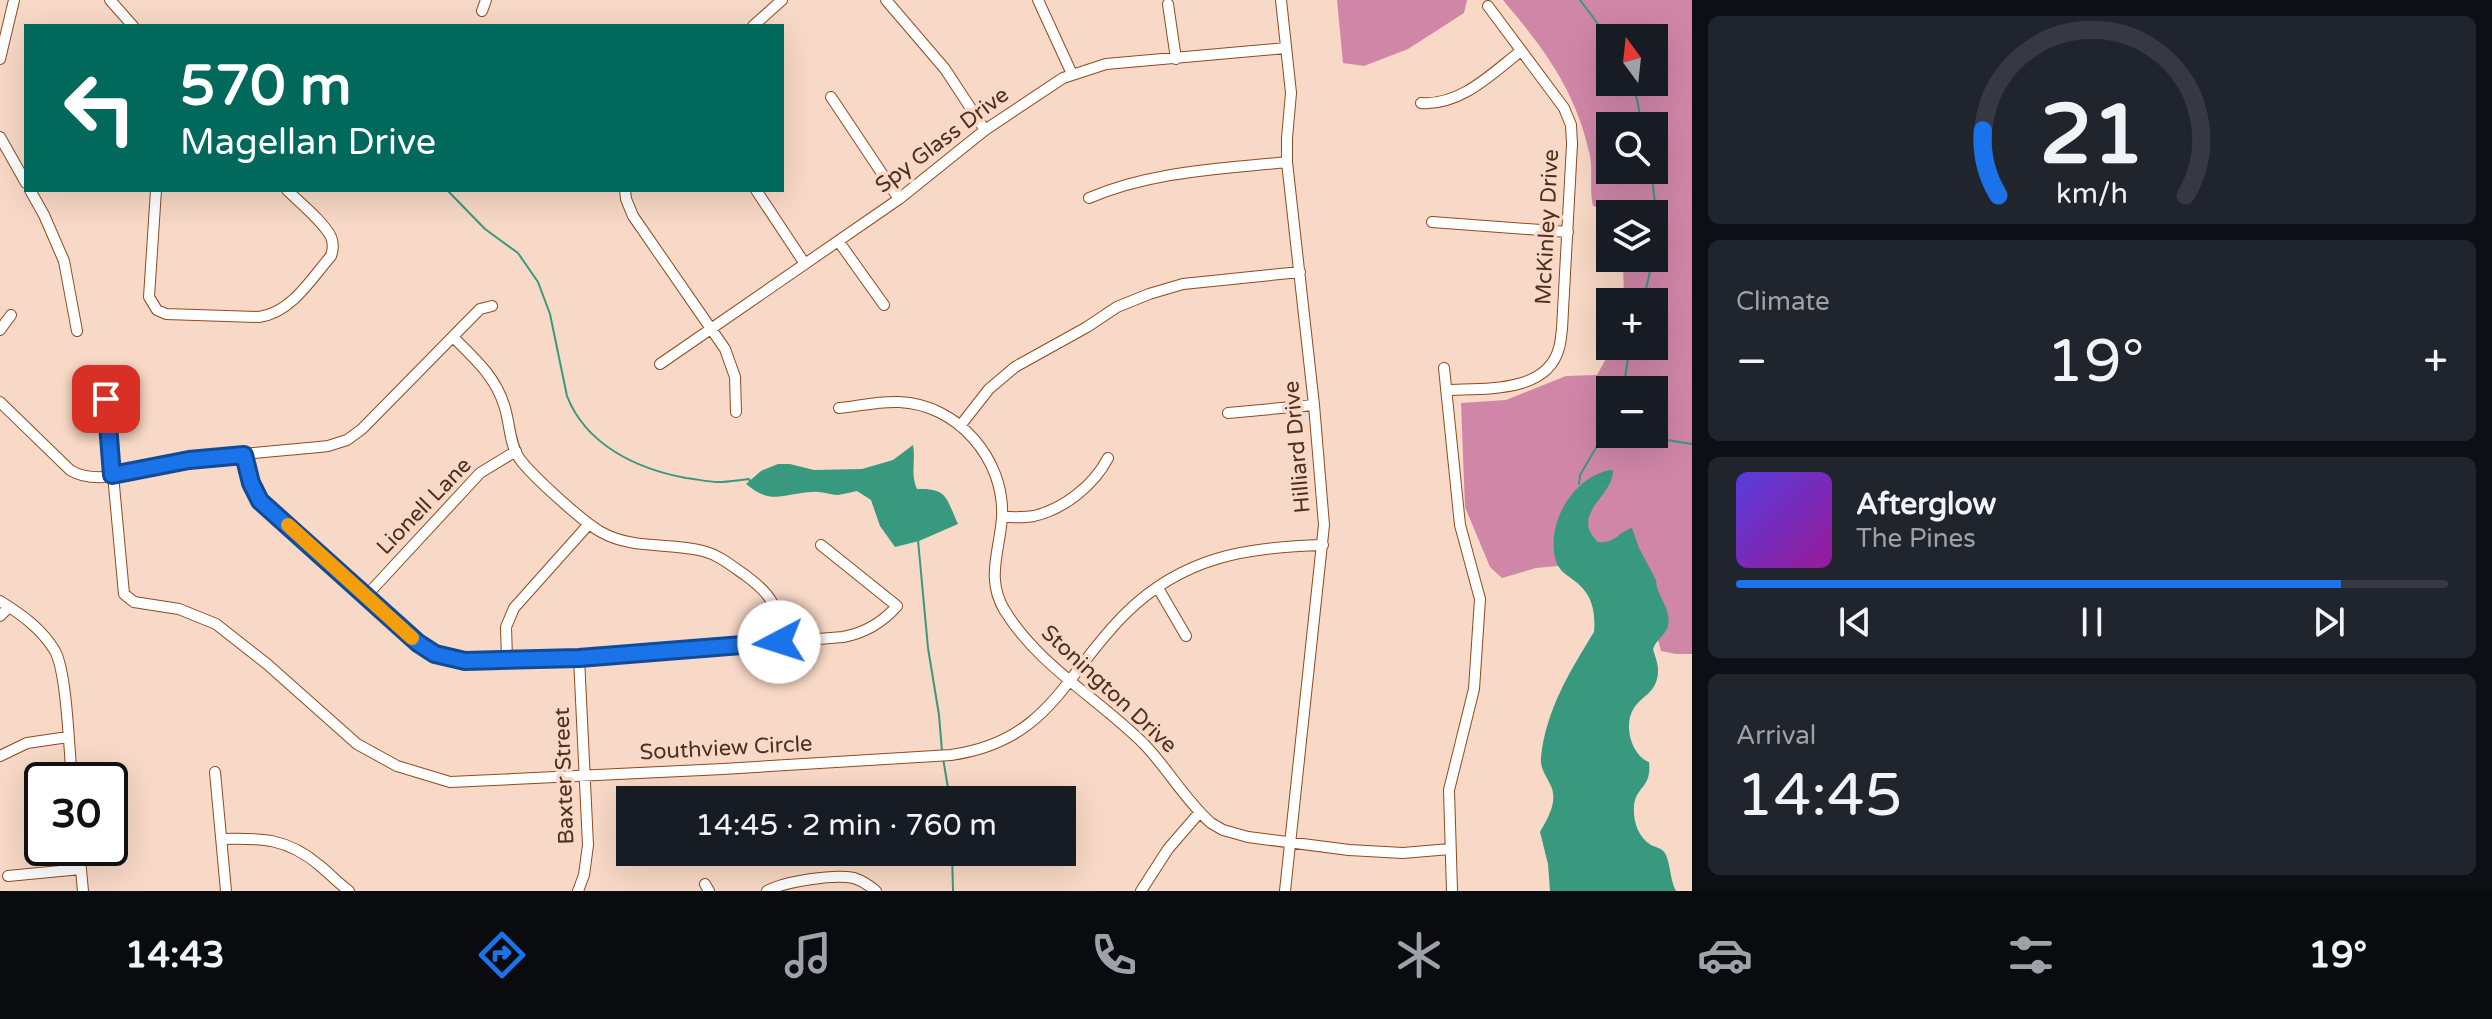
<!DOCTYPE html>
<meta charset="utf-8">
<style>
body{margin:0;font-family:"Varela Round",sans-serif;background:#20242c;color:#f1f3f6;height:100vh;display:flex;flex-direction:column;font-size:30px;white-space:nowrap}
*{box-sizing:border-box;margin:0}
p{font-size:26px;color:#9ea1a6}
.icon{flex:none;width:44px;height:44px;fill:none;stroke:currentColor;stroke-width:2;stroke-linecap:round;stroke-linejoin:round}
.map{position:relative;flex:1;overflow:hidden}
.details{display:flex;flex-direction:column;gap:16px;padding:16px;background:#0d0f14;width:800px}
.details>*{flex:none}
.banner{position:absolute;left:24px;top:24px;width:760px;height:168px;border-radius:0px;box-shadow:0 8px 32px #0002;background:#00695c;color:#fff;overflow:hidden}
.needle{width:52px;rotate:345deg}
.buttons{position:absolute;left:1596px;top:24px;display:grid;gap:16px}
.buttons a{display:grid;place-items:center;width:72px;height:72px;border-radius:0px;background:#171b24;box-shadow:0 8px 32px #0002;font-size:40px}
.speed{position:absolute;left:24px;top:762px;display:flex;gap:16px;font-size:40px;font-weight:700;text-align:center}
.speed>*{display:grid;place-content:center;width:104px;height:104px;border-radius:50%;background:#171b24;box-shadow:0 8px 32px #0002;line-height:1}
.speed .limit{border:4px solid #111;border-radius:12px;background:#fff;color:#111}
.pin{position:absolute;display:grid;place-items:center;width:68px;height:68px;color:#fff;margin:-34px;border-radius:16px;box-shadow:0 4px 12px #0006}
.me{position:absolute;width:88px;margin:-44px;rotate:265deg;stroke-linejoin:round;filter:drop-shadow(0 0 6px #0008)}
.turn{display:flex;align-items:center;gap:28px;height:168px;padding:0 24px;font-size:36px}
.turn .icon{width:104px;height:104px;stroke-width:2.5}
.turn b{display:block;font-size:56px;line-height:68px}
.big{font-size:60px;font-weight:600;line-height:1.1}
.details .tile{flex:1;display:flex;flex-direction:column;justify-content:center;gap:12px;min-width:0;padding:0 28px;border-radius:12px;background:#20242c}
.details .dial{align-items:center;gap:0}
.dial svg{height:208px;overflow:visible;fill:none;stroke:#363941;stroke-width:7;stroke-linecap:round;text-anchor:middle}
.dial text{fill:#f1f3f6;stroke:none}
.song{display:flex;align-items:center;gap:24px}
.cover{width:96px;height:96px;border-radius:12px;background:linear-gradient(135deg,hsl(250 70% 55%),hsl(300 70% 35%))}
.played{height:8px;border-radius:4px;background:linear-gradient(90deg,#1a73e8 85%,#363941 85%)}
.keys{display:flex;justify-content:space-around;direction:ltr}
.heat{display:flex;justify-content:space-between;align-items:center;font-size:44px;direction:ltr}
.trip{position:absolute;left:616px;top:786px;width:460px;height:80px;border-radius:0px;background:#171b24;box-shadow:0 8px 32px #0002;font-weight:600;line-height:80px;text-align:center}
.menu{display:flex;height:128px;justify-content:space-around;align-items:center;background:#090b0e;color:#9ea1a6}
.menu .icon{width:56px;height:56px}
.menu .active{color:#1a73e8}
.menu b{font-size:36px;color:#f1f3f6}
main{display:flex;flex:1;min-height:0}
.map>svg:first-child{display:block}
.forest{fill:#d086a7;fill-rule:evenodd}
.water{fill:#38997e}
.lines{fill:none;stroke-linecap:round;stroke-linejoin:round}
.stream{stroke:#38997e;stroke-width:2}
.minor-casing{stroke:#8e4b1e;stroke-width:12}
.minor{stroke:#fff;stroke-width:10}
.route-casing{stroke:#114b97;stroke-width:20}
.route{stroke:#1a73e8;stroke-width:14}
.slow{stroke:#f59e0b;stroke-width:14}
.labels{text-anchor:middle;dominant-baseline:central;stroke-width:7;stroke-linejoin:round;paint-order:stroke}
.street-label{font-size:22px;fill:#4e301d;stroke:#f8d8c6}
</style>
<main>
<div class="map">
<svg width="1692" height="891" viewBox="0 0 1692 891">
<rect width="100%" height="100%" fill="#f8d8c6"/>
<path class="forest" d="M1337,0H1467L1464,13L1408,49L1364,66L1343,63Z
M1503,0H1692V654H1676L1661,651L1655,629L1579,564L1536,568L1502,578L1490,567L1465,507L1461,403L1506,400L1566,376L1597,375L1613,346H1654V302H1624L1623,258H1654V214H1613L1610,211L1593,206C1589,190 1593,172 1590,156C1576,91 1545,50 1503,0ZM1610,38H1654V82H1610ZM1610,126H1654V170H1610ZM1610,390H1654V434H1610Z"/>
<path class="water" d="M913,445C916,461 910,474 917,489C948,488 946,498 958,524L919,541L895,547L880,526L871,500L857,491C851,492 845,494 838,495C830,495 821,491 813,492C784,493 772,506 746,484L761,471L778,464H790L814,470L862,469L893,460Z
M1610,470L1613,471C1613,497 1569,514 1598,542C1615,544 1618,532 1632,528L1639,548L1656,580C1656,596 1672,608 1668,626C1666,634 1656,640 1653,649C1656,660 1660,667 1657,679C1653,694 1642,696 1634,708C1623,724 1631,755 1649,762C1652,789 1635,786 1634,807C1633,821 1638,837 1651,845C1657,848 1663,848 1666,855C1671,867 1670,880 1676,891H1550L1548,864L1540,832C1548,818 1558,802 1551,786C1546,775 1540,769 1541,757C1546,710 1570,671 1594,632C1596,609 1591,592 1572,579C1564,573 1559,570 1556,561C1545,524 1573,477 1610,470Z"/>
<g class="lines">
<path class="stream" d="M1580,0L1610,40
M1630,82L1637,99L1642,126
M1651,170L1656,211L1654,241
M447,190L485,229L518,253L538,282L550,314L567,396C586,445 637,469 686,478C697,479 707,482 718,482C728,482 739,480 749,479L750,482
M1643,302L1653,258
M1623,390L1630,346
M1654,433L1667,440L1692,444
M1579,484L1580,475L1610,424
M918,540L928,648L939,715L942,751
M943,758L950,800
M952,852L953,891"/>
<defs>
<path id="minor" d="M110,0L133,26
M886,0L945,69L985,130
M1038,0L1072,74
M1281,0L1291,93L1287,138V162L1314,405L1324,525L1285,891
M1168,4L1176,59
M482,11L486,0
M753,26L782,0
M0,59L14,0
M831,97L899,199
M1421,103C1461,106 1492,73 1521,51
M0,137L26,183
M30,190L44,215L64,261L77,331
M156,190L149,297L157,310L166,314L259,317C291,313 311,279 331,256C333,250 334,244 331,237C324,222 299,202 287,190
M625,190L626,199L633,216L725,349L735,377L736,412
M756,190L805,264
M1089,198C1152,171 1220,169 1287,162
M1432,222L1568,232
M839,242L884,305
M0,330L11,315
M453,337C474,358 495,376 504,405C510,422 509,443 519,458C531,475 583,522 601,532C633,550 669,542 703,551C719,555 732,566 745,575C775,597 777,606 779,642
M660,364L899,199L985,130L1063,78L1106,64L1286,48
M1444,368L1460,525L1480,599L1474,689L1449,790L1452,891
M1446,390C1483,388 1547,394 1559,348C1561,342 1561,335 1562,329L1572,144L1571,125L1564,108L1488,6
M106,399L124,594L134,602L179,609L216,624L267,664L357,744L397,766L450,782L723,769L951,755C1050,741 1064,674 1126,613C1183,557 1246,547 1323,545
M0,402L70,470C100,489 153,465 185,461C232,454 280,451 328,446L347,440L362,429L480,309L492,306
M839,408C859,406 879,401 899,402C957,404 1005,459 1002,517C1000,550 985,579 1005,611C1040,667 1098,698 1144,744C1168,769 1185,800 1211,823L1223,830L1248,837L1349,850L1403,853L1450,849
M1228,413L1314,405
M960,426L989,389L1015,367L1087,327L1117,307L1149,294L1183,284L1300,272
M244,455L251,483L260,501L418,643L435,654L454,660L579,658L843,637C865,633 882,623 897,606L821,545
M1002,517C1012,517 1023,518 1034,516C1064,509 1094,485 1108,458
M1158,588L1186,636
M367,595L480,473L516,451
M0,601C21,614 42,629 55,651C67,673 69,750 72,780
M0,616L9,607
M507,659L506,627L514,608L589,524
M0,756L27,743L68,737
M215,772L226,891
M222,839C262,838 287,838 319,865C329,873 338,883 349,891
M79,848L83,891
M8,876L81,869
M705,884L709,891
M578,891L584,875L588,845L579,658
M767,891C786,881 834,874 854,878C863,881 870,886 876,891
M1141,891L1168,849L1200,812"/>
</defs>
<use href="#minor" class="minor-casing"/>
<use href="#minor" class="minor"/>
</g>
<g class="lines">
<defs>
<path id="route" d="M106,399L112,475L189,460L244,455L251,483L260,501L418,643L435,654L465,661L579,658L779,642"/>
</defs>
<use href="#route" class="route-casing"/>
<use href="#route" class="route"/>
<path class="slow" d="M288,525L412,638"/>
</g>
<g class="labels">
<g class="street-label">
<text transform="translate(942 140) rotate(-37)">Spy Glass Drive</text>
<text transform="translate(1547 227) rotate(-87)">McKinley Drive</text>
<text transform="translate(1297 447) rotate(-95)">Hilliard Drive</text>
<text transform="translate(424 506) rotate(-46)">Lionell Lane</text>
<text transform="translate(1109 689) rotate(43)">Stonington Drive</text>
<text transform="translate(726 748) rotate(-3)">Southview Circle</text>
<text transform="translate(564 776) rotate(-92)">Baxter Street</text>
</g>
</g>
</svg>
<div class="buttons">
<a><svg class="needle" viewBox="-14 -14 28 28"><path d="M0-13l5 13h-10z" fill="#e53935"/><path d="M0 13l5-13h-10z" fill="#9ea1a6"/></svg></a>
<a><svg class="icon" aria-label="search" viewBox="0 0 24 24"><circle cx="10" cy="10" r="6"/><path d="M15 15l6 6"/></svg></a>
<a><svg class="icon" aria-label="layers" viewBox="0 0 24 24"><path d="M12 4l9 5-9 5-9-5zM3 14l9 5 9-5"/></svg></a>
<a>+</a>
<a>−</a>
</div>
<div class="speed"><div class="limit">30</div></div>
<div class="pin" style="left:106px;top:399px;background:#d93025"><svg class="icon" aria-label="arrive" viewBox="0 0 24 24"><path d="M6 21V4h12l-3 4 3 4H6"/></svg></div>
<svg class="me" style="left:779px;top:642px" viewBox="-20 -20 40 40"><circle r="19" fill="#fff"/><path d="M0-13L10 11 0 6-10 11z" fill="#1a73e8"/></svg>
<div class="trip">14:45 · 2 min · 760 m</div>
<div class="banner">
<div class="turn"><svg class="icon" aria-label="left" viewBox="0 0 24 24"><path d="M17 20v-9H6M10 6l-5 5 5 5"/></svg><div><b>570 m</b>Magellan Drive</div></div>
</div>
</div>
<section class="details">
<div class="tile dial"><svg viewBox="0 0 100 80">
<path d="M14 69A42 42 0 1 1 86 69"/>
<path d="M14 69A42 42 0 0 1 8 44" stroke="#1a73e8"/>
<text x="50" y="56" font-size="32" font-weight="700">21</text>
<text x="50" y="72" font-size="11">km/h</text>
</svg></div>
<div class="tile"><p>Climate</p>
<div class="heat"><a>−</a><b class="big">19°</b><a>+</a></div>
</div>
<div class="tile">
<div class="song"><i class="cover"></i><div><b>Afterglow</b><p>The Pines</p></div></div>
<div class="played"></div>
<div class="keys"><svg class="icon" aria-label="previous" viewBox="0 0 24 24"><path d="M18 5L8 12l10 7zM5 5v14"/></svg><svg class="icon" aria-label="pause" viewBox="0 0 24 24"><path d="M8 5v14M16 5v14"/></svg><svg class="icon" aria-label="next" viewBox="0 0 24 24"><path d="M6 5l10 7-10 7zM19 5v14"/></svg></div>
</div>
<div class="tile"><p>Arrival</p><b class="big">14:45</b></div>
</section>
</main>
<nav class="menu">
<b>14:43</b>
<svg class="icon active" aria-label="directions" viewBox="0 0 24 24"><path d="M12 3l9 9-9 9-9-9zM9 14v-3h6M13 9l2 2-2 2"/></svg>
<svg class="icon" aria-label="music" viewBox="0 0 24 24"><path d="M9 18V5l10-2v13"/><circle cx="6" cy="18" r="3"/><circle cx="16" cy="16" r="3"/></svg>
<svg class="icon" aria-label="phone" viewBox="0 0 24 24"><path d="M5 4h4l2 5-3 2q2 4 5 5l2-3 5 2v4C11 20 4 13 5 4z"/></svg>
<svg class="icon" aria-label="climate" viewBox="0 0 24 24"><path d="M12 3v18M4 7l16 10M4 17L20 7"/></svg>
<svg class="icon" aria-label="car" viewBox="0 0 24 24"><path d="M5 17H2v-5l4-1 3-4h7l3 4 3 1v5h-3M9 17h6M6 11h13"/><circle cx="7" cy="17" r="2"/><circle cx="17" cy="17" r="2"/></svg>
<svg class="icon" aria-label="filters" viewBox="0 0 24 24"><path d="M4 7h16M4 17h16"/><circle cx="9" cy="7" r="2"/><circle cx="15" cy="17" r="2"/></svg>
<b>19°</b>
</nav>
